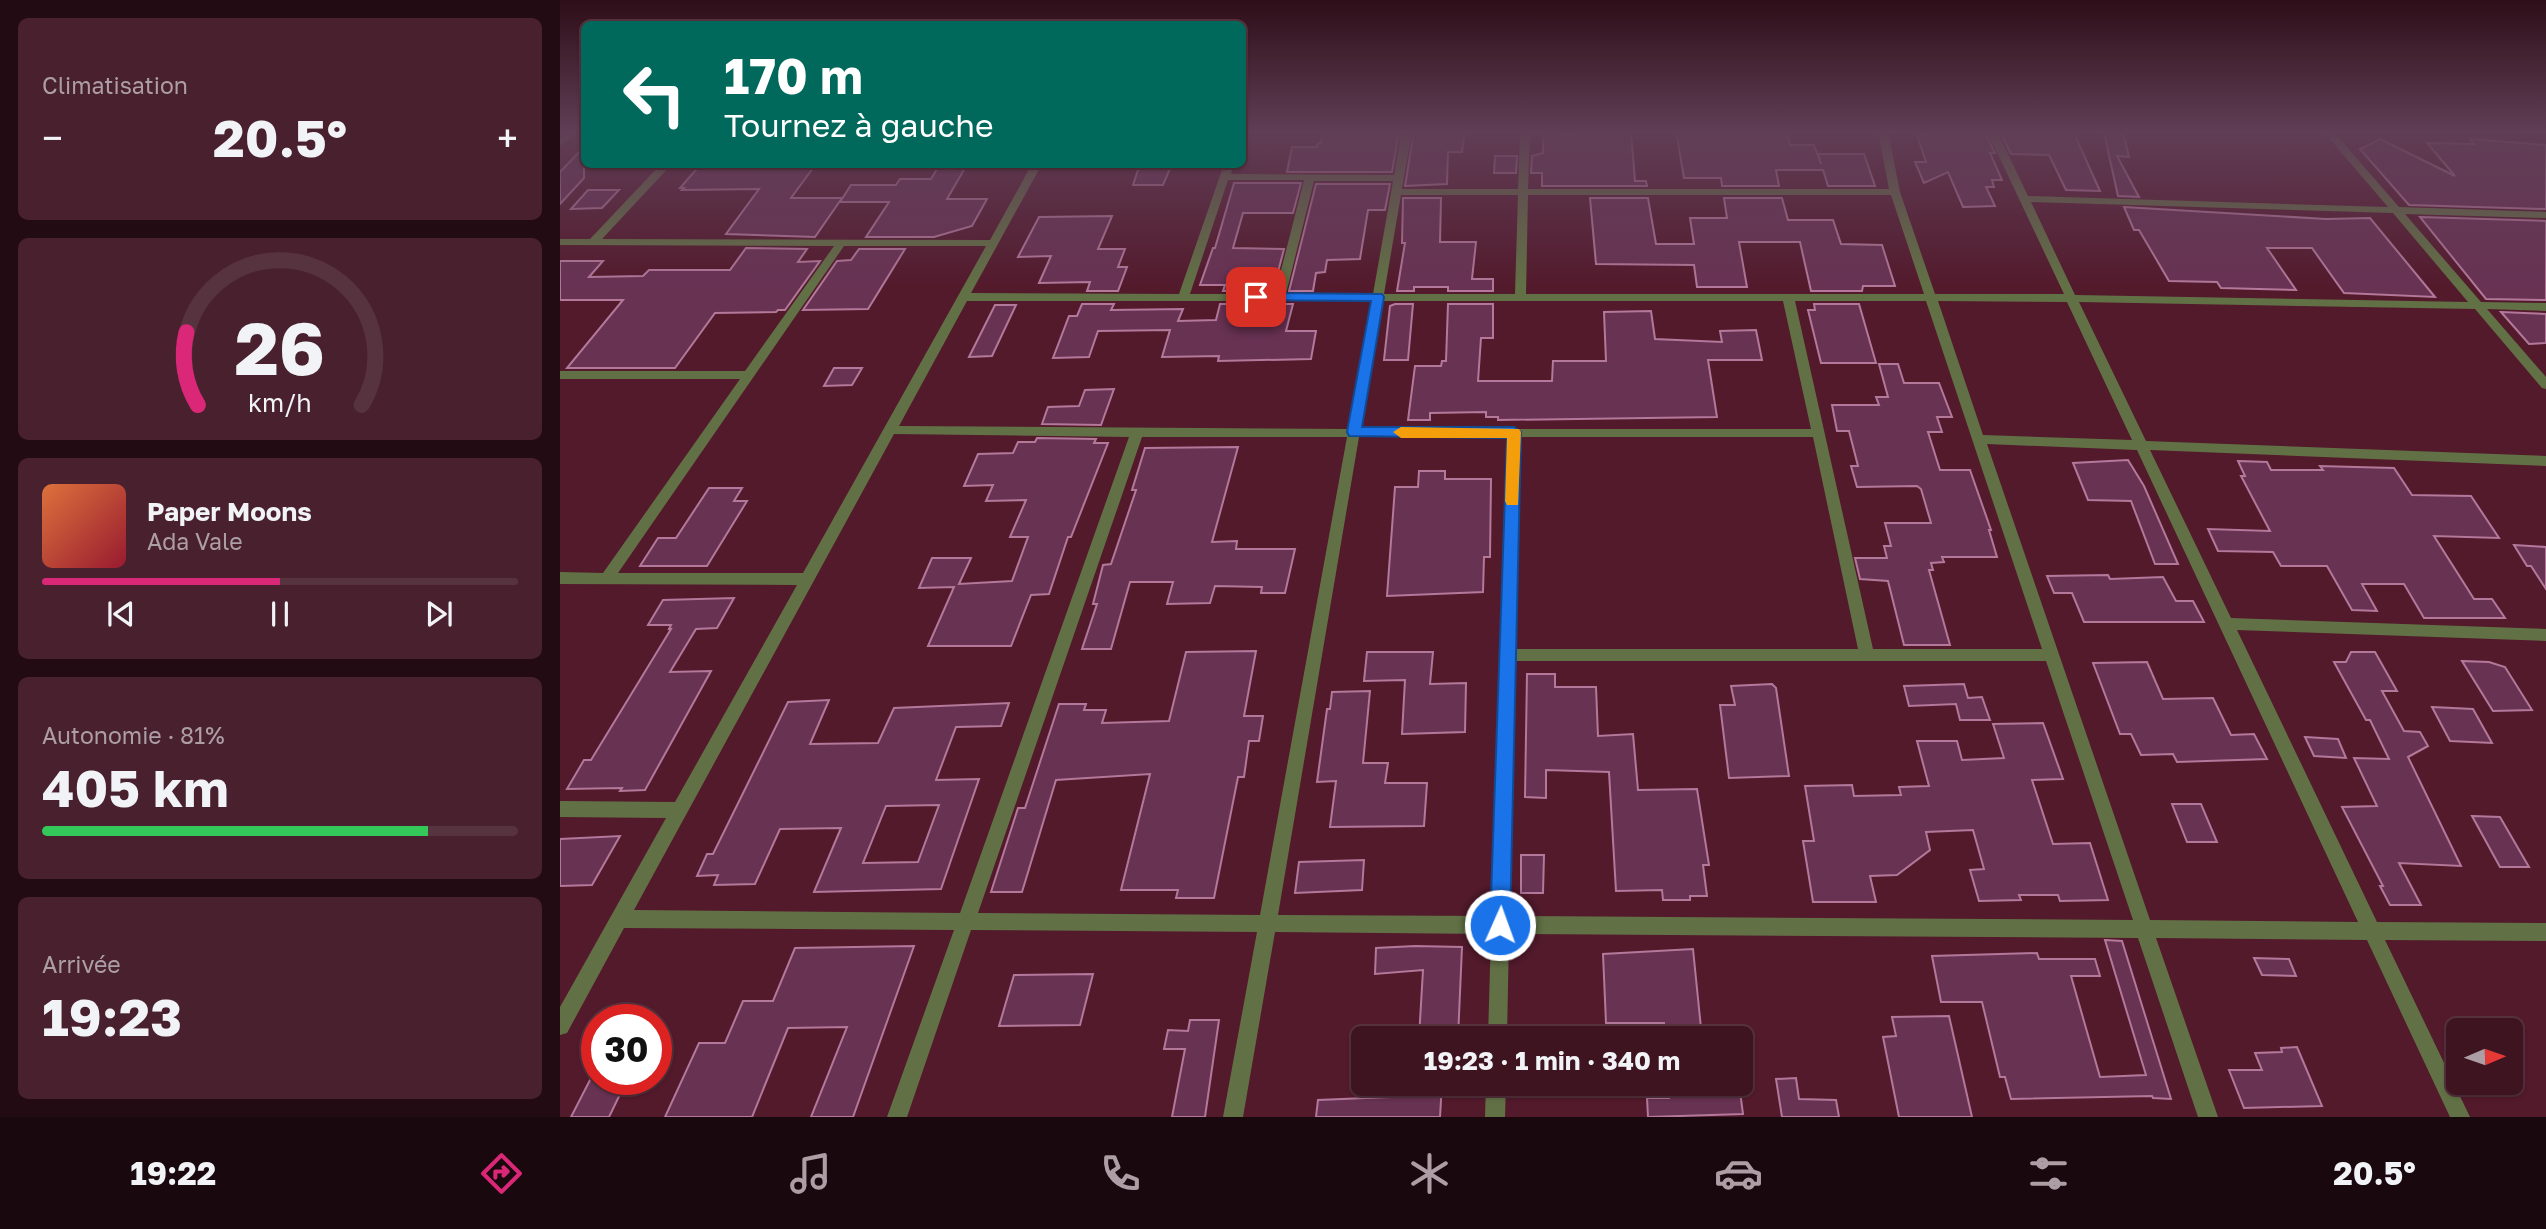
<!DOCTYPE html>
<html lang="fr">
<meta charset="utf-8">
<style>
body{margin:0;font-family:"Golos Text",sans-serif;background:#49212e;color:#f1f3f6;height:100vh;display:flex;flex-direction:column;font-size:26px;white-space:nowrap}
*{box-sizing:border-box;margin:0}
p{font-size:23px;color:#ad9ea5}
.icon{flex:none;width:38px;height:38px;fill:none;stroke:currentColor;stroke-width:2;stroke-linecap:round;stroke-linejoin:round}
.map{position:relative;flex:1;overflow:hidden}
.side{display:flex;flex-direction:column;gap:18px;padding:18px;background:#220b12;width:560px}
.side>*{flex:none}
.guide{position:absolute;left:21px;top:21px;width:665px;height:147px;border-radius:10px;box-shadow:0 2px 5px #0004,0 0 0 2px #57333f;background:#00695c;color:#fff;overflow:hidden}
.needle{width:46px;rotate:88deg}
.buttons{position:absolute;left:1886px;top:1018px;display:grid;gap:14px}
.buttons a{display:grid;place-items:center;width:77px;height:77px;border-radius:10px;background:#3e1421;box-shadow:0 2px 5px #0004,0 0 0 2px #57333f;font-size:35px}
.speed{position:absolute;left:21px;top:1004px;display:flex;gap:14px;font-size:35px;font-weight:700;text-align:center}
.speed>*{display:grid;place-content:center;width:91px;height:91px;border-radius:50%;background:#3e1421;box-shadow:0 2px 5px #0004,0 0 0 2px #57333f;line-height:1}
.speed .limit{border:10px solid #d22;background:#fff;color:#111}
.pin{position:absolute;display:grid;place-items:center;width:60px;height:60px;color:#fff;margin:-30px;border-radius:14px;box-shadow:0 4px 10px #0006}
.me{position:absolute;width:77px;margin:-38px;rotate:2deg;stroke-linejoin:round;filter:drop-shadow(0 0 5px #0008)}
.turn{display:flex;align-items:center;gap:24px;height:147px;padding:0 28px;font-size:32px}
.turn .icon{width:91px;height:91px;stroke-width:2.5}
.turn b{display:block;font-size:49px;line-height:60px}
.big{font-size:52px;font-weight:700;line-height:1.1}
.side .widget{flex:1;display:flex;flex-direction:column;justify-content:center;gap:10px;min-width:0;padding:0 24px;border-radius:10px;background:#49212e}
.side .dial{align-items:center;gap:0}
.dial svg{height:182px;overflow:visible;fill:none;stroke:#57333f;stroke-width:7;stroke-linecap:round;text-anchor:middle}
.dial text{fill:#f1f3f6;stroke:none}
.song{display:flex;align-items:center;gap:21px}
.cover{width:84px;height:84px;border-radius:10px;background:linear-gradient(135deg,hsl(20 70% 55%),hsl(350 70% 35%))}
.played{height:7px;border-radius:4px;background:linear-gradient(90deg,#db2777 50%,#57333f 50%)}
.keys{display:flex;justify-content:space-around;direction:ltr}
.heat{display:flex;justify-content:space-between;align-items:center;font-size:38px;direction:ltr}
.charge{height:10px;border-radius:5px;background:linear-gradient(90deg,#34c759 81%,#57333f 0)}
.trip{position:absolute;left:791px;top:1026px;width:402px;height:70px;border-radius:10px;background:#3e1421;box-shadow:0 2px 5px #0004,0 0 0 2px #57333f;font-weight:700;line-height:70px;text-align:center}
.menu{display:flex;height:112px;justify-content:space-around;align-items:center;background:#19080d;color:#ad9ea5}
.menu .icon{width:49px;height:49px}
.menu .selected{color:#db2777}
.menu b{font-size:32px;color:#f1f3f6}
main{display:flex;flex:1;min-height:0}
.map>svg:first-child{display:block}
.building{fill:#683253;stroke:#b3789a;stroke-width:2;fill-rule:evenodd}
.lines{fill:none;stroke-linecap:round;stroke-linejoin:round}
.street{fill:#627145;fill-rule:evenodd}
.route{fill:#1a73e8;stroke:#114b97;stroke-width:2}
.slow{fill:#f59e0b}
</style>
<main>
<section class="side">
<div class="widget"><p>Climatisation</p>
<div class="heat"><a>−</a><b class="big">20.5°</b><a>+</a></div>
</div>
<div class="widget dial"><svg viewBox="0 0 100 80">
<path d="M14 69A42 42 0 1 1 86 69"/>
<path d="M14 69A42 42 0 0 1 9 37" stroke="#db2777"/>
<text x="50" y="56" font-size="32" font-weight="700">26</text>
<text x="50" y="72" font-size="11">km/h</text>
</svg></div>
<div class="widget">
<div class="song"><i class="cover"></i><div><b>Paper Moons</b><p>Ada Vale</p></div></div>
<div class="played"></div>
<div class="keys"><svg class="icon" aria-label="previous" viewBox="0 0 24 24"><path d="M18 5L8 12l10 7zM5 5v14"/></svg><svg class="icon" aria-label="pause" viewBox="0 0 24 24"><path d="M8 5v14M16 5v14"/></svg><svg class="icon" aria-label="next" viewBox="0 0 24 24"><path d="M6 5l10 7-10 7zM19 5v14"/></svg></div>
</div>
<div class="widget"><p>Autonomie · 81%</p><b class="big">405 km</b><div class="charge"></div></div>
<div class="widget"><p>Arrivée</p><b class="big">19:23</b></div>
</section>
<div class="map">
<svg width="1986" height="1117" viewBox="0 0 1986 1117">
<rect width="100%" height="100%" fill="#531a2c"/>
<path class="building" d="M764,131H839L832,172H727L732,147H757L758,143H761Z
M854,131H905L902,152H888L887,184L845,186Z
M1014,131H1071L1075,181H1086L1087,186H982V173H971L972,156L983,153V134L1015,135Z
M1116,131H1227L1230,145H1254L1261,164L1258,154H1304L1315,186H1268L1263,170H1216L1219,186H1162L1161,178H1124Z
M1378,131H1424L1435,153H1430L1442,180H1432L1434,187H1426L1435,206L1403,207L1388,172L1364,183L1355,162H1366L1357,135L1379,134Z
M1440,131H1513L1540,191L1506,190L1489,155L1451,154Z
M1544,133L1564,135L1569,157L1557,156L1579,197L1558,196Z
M1820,139L1895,176L1867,143L1914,144L1910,139L1986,145V209L1849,205L1800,149Z
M24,147V178L0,204V172Z
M935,156H957L956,173H934Z
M141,164H256L231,198H282L255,237L166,234L199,189L122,190L124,188H120Z
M580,164H612L603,185H573Z
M405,168L387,199H427L412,226L374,237H306L329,202H280L291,185H336L340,179H371L377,169Z
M674,183H741L733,213H683L673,248L724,249L713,291H663L665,285H640L653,248H655Z
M756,184H830L825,210H808L800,259L767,260L765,272L756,273L753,291H729Z
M28,190H59L42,208L11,209Z
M843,198H881L880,242H916L912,279H933V291H888V287H854V291H837L845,243H842Z
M1030,198H1088L1096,244H1134L1130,218H1167L1164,198H1222L1228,220H1273L1281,244L1322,245L1335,286H1303L1302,291H1251L1240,242H1179L1187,287H1137L1134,265L1036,264Z
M1564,207L1766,219L1810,218L1875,297L1784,293L1752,248H1707L1736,290L1661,288L1657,282L1609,281L1579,230H1574Z
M552,216L538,249H565L558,267H567L558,291H527L530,282L479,283L491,256L458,257L479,217Z
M1860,217L1986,221V300L1926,299Z
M186,248L247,249L238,262L260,261L225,310H218L216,312L155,313L115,368H7L63,300H0V261H43L29,277L83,276L89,270H170Z
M299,249H345L308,309L243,310L277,261L291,260Z
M522,304H554L551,310L623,309L618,321L656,320L660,304H733L726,331H756L751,359L658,361L659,356L602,357L610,330L538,331L529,357L493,358L509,316H517Z
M835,304H853L848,360H824L830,306Z
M888,304H933V338H921L918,381H992L993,361H1046L1044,312L1091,311L1095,339L1162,342L1160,331L1196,330L1202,360H1148L1157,417L938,420V417H926V412L870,413V420H848L855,366H881L882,361H886Z
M1254,304H1299L1316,363H1261L1248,310H1255Z
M435,305H456L432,356L409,357Z
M1941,312L1986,314V343L1969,344Z
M1319,364H1338L1344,383H1379L1392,417H1377L1382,432H1368L1380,470H1410L1431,530H1429L1437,557H1382L1384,562L1371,563L1373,570H1369L1390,645H1344L1328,581L1300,579L1295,558H1327L1324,546H1331L1325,523H1371L1361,489L1357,486L1297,487L1291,466H1298L1289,431H1277L1272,405H1319L1316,397H1328Z
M274,368H302L292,385L264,386Z
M554,389L541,425L482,424L488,407L519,406L525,390Z
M477,438L536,439L534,443H548L511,537H508L489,594L471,595L451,646H368L394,587L359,588L372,558H411L399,584L452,581L468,537H450L466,500L426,501L433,485L404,486L418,454L453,453L458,442H475Z
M678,447L652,542L677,541L676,549H735L725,593H701L702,587L655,586L650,603L607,604L613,582H570L551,649H522L537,604H533L543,565L551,564L576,490H572L585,448Z
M1568,460L1584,486L1618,564H1595L1571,501L1528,500L1513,463Z
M1678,461L1707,462L1711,470H1763L1760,466L1834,468L1852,495L1911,496L1939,538L1874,536L1914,599H1932L1945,618H1864L1844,584H1802L1817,611L1792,610L1767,566H1721L1713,552L1658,551L1648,529L1710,531L1681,476H1685Z
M859,471H885V479H931L930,557H924L923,592L827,596L835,487H858Z
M149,488H182L174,501H187L147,566H80L98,538H116Z
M1954,545L1986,547V589L1971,566H1967Z
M1548,575L1550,579L1603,577L1616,601H1633L1644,622H1524L1512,593H1494L1487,576Z
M174,598L157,628L136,629L110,672L151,671L85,790L60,791L62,788L7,789L24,760H31L111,629H109L111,625H88L103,600Z
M696,651L684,716H703L699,741H689L684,777H678L654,898H616L618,890H561L590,774L496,780L462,892H431L458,808H465L499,704H526L524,710H546L542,723L609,721L626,652Z
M807,652H873L870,684L906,683L905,732L842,734L845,680L804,681Z
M1791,652H1815L1837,691H1822L1844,731L1860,732L1868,746L1848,757L1901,866L1839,863L1861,905H1830L1820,886H1823L1782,807L1817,806L1794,758L1829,759L1810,720H1806L1774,662H1786Z
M1902,661L1929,662L1945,667L1972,710L1933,711Z
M1587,662L1603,699L1653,698L1671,735L1694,734L1707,759L1617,762L1613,754L1581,755L1571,734H1560L1533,663Z
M967,674H995V687H1036L1038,736L1073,734L1078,790L1137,789L1149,865H1143L1147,896H1130V900H1103L1102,890L1056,891L1049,772L986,770V798L965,797Z
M1212,684L1216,688L1229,776L1169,778L1160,705H1175L1171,686Z
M1404,684L1408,698L1422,697L1430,720H1400L1396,704L1349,706L1344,686Z
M810,691L803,763H828L825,783H867L864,826L770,827L776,781L757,782L767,709H770L772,692Z
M269,700L250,744L318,743L334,708L449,703L441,726L396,727L376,780L419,779L381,889L254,892L281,828L220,829L195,884L154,885L158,875L137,876L147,854H153L228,702ZM379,805L358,862L303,863L326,806Z
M1872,707L1913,709L1932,743L1890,741Z
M1483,723L1503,779L1472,780L1493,844L1530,843L1548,900L1500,901L1498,895H1459L1461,900L1419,901L1410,870L1424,869L1413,830L1366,832L1370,850L1337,875L1310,876L1316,902H1253L1243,841H1254L1245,786L1292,785L1294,796L1341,795L1339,787L1369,786L1357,741H1397L1402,760L1444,758L1433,724Z
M1745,737L1778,739L1786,758L1754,756Z
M1612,804H1641L1657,842H1627Z
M1912,816L1940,817L1969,867H1940Z
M60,836L32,885L0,886V839Z
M961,855H984L983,893H961Z
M804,860L802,890L735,893L739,862Z
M1545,940L1562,941L1611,1099L1593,1098L1592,1096L1451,1099L1445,1077H1440L1422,1002H1381L1372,956L1477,953L1479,959H1535L1540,976H1511L1540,1077L1586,1075Z
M354,946L293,1117H251L287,1027L228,1028L192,1117H105L139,1043H165L183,1001H213L235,948Z
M855,946L902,947L898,1038H859L863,970L815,974L816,948Z
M1133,949L1142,1038H1105L1104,1023H1046L1043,954Z
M1694,958L1729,959L1736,976L1702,975Z
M533,974L520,1025L439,1026L454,975Z
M1389,1016L1412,1117H1339L1323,1037L1336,1036L1332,1017Z
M630,1020H659L645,1117H612L625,1049H604L608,1030L628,1031Z
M1737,1047L1762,1106L1684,1108L1669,1070H1702L1695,1053L1722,1052L1721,1048Z
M1236,1078L1239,1099L1276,1100L1279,1117H1222L1216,1079Z
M30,1080H67L49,1117H11Z
M855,1083H882L880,1117H756L758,1100L855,1096Z
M1108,1083H1179L1183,1114L1088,1117L1087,1098H1109Z"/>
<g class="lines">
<path class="street" d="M8,131H18L0,146V138Z
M842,131H852L842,189H958L960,131H970L968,189H1329L1318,131H1328L1340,192L1375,294H1504L1427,131H1437L1468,196L1828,207L1763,131H1773L1839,207L1986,212V218L1845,214L1921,302L1986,303V311L1927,309L1986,377V389L1982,388L1915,309L1519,302L1586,441L1986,456V466L1590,450L1671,618L1986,629V641L1677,630L1817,922L1986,923V941L1825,940L1910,1117H1890L1807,940L1596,938L1658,1117H1638L1578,938L949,934L947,1038H928L931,934L715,932L683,1117H663L697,932L411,930L347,1117H327L394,930L64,928L7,1033L0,1035V1007L106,818L0,817V801L115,802L237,585L0,584V572L43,573L180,379H0V371H185L274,246L0,245V239H30L101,164H112L42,239L430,240L472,164H482L411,293L619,294L664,164H674L671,174L834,175ZM668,180H744L715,294H630ZM754,181H833L813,294H726ZM841,195H958L955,294H824ZM968,195H1331L1364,294H966ZM1471,202L1833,213L1908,302L1515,295ZM284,246H426L243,573H58ZM407,301H811L788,429L339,426ZM823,301H1223L1251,429H801ZM1235,301H1366L1482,649H1313ZM1378,301L1507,302L1572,440L1423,435ZM334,434L569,437L400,913L74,910ZM582,437H787L700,915L418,913ZM799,437H947L932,916L718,915ZM960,437H1253L1298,649H955ZM1427,444L1577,450L1798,922L1590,920ZM955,661H1486L1573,920L949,916Z
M1960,131H1986V134H1965Z
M926,1083H946L945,1117H925Z"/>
</g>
<linearGradient id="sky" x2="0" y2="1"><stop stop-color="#2e0e18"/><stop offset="0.46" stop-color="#603e56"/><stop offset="1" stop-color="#603e56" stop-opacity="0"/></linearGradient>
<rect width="1986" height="287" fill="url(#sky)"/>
<path class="route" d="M696,293L822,294L824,297L802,427H954L961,432L950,925L947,932L940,935L933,932L930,925L947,438L789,436L787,432L811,301L691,300L689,297Z"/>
<path class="slow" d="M841,427L959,429L961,432L958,505H947L945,501L947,438H841L833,432Z"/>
</svg>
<div class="buttons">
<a><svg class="needle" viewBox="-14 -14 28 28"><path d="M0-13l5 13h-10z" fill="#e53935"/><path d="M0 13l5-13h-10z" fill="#ad9ea5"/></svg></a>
</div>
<div class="speed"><div class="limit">30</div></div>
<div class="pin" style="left:696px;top:297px;background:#d93025"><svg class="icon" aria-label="arrive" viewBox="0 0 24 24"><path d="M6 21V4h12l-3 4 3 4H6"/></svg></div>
<svg class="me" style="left:940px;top:925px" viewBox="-20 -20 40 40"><circle r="17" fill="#1a73e8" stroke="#fff" stroke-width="3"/><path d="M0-11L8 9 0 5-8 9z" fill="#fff"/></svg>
<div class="trip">19:23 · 1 min · 340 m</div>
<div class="guide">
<div class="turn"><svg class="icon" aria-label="left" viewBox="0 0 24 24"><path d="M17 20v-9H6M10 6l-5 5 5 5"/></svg><div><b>170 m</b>Tournez à gauche</div></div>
</div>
</div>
</main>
<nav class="menu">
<b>19:22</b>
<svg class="icon selected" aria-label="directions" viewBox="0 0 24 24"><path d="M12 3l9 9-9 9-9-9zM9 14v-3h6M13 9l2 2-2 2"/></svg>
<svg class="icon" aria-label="music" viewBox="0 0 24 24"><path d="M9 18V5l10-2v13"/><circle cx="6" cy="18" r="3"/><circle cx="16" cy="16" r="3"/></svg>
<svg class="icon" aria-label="phone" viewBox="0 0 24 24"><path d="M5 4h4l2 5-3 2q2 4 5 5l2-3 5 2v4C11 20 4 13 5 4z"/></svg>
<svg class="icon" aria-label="climate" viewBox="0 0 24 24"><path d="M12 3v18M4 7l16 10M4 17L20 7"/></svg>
<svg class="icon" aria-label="car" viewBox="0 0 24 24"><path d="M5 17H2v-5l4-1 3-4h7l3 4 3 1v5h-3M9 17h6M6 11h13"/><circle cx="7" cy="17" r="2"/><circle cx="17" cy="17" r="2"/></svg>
<svg class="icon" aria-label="filters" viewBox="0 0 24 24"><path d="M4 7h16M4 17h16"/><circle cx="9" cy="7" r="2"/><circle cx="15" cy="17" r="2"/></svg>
<b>20.5°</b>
</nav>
